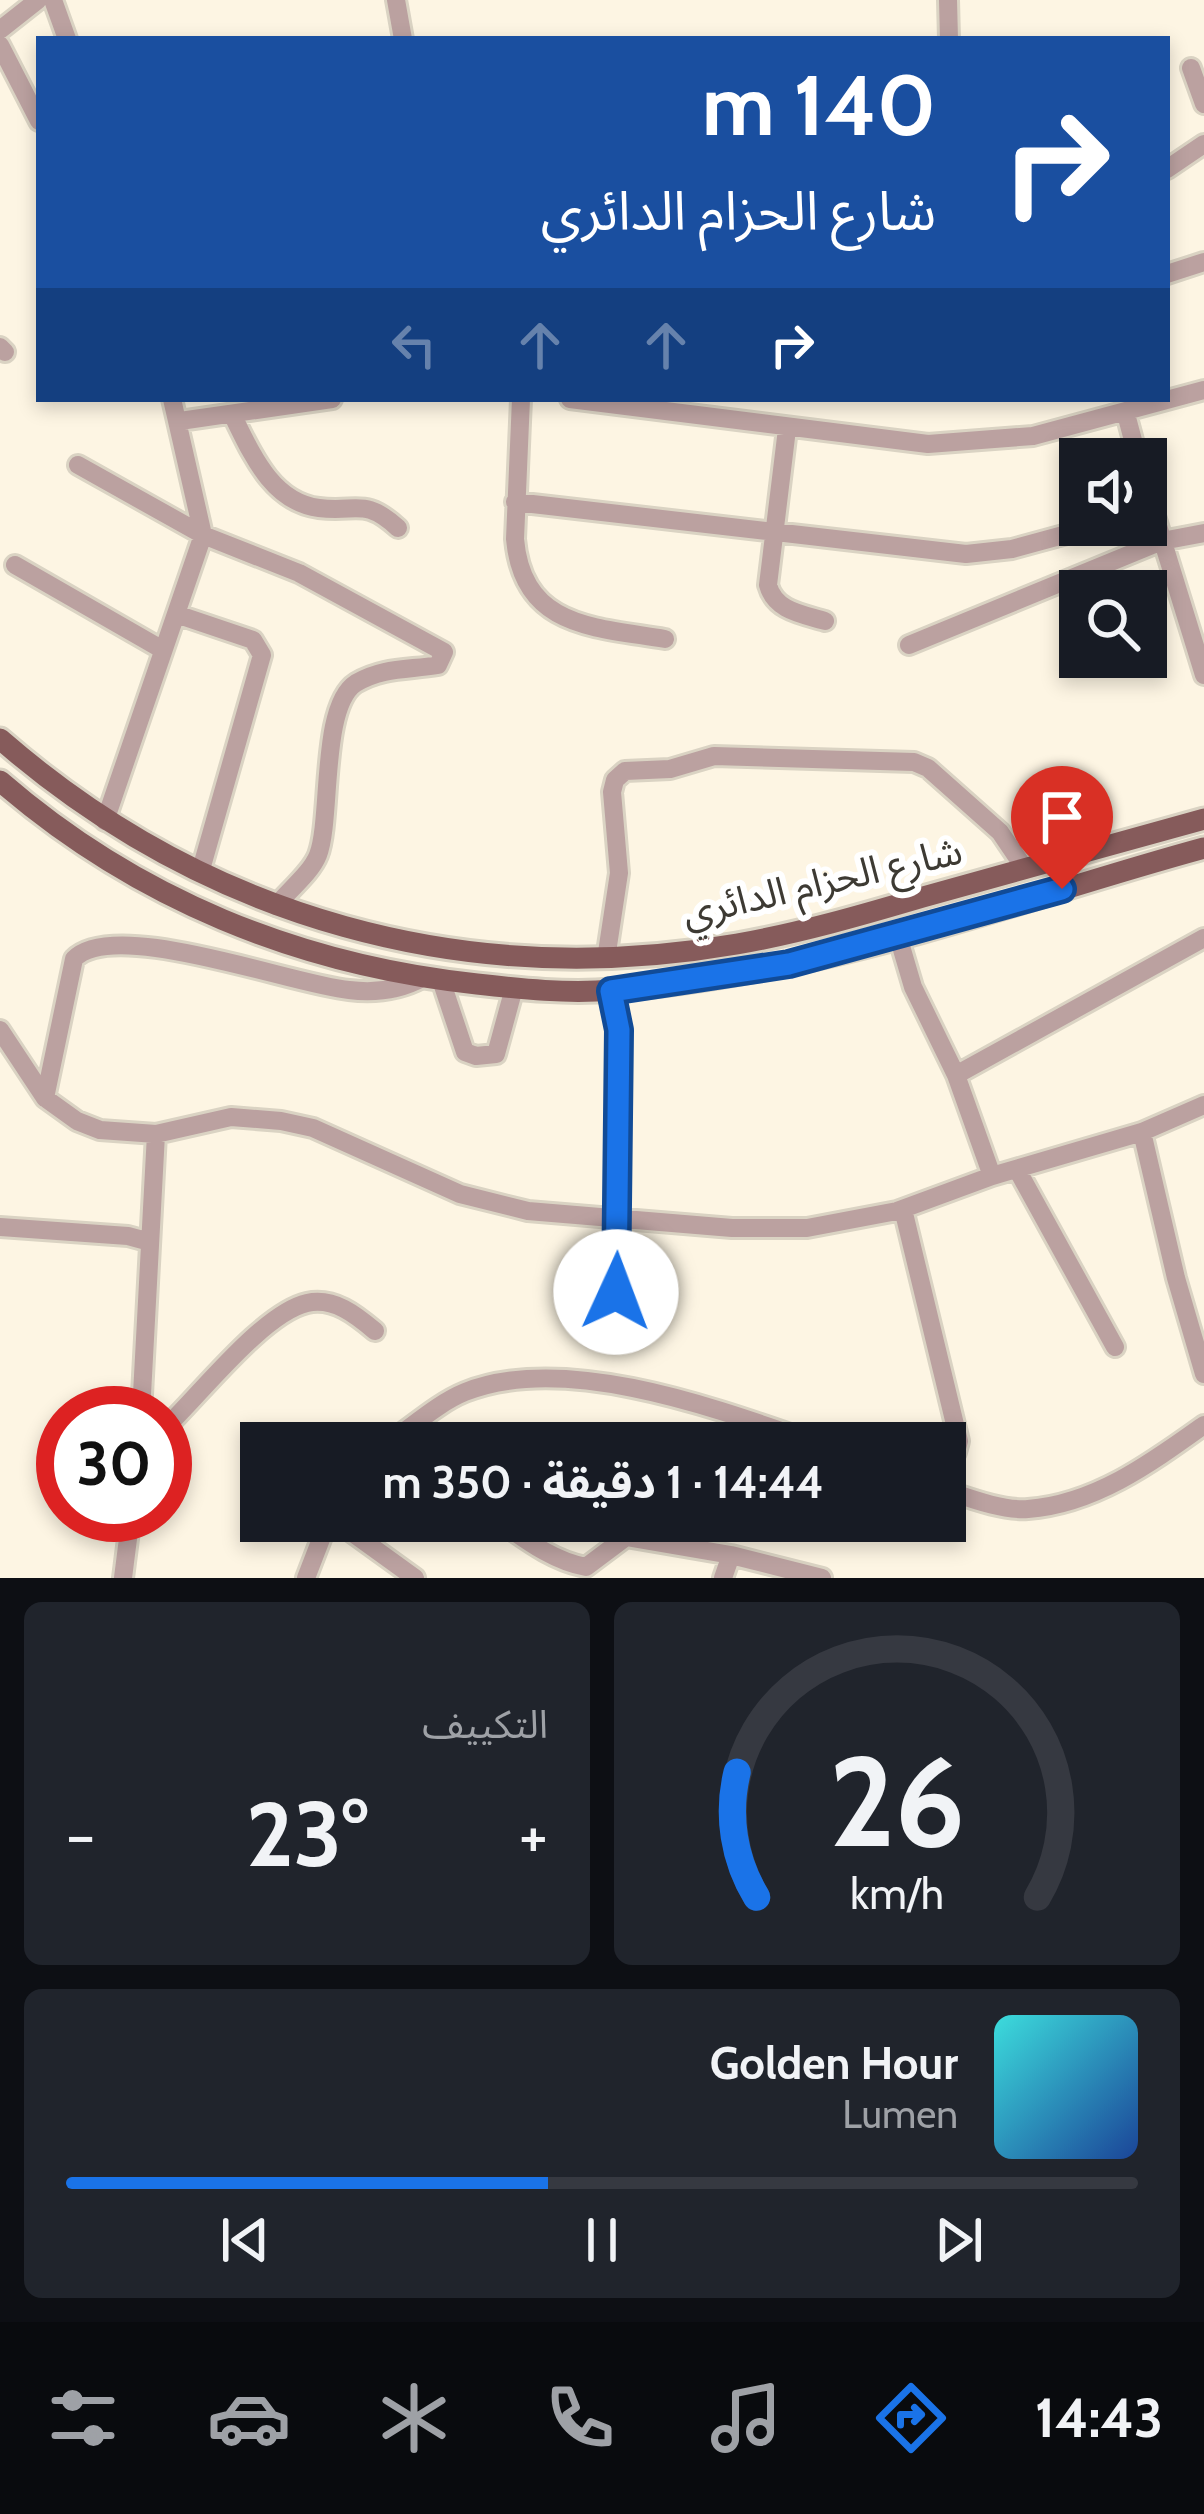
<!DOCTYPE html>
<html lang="ar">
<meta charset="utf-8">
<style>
body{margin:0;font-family:Cabin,"Noto Sans Arabic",sans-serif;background:#20242c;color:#f1f3f6;direction:rtl;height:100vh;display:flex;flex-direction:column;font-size:45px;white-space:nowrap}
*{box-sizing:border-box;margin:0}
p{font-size:39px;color:#9ea1a6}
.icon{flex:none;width:66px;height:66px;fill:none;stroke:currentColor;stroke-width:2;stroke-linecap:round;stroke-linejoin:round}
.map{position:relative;height:1578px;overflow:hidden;direction:ltr}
.details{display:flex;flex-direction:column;gap:24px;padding:24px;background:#0d0f14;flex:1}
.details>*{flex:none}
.top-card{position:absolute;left:36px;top:36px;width:1134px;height:366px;border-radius:0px;box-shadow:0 6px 18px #0003;direction:rtl;background:#1a4fa0;color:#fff;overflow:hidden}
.controls{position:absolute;left:1059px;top:438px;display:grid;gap:24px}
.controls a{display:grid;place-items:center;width:108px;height:108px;border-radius:0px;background:#171b24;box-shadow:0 6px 18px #0003;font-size:60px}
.speed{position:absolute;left:36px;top:1386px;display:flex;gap:24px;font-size:60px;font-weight:700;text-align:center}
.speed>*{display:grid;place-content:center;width:156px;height:156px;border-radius:50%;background:#171b24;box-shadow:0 6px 18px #0003;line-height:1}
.speed .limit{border:18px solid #d22;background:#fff;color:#111}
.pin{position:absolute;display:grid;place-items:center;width:102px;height:102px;color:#fff;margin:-123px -51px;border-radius:50% 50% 50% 0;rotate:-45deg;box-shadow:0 0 12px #0007}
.pin .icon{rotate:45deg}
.me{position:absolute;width:132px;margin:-66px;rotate:2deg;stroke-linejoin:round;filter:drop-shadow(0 0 9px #0008)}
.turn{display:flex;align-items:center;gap:42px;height:252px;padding:0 36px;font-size:54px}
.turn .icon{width:156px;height:156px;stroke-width:2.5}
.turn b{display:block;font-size:84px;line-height:102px}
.lanes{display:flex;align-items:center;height:114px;padding:0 36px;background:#0003;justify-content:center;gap:60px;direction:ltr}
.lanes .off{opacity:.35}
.big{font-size:90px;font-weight:700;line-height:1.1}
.details .tile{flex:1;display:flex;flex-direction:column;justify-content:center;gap:18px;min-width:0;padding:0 42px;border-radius:18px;background:#20242c}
.details .dial{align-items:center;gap:0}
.dial svg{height:312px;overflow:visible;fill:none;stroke:#363941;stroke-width:7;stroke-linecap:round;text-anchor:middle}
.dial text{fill:#f1f3f6;stroke:none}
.song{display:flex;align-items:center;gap:36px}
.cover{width:144px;height:144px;border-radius:18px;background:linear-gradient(135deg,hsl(180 70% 55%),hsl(220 70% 35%))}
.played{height:12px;border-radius:6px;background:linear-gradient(90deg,#1a73e8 45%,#363941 45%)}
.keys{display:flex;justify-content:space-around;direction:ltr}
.heat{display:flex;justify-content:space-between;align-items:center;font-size:66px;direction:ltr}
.details .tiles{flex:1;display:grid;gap:24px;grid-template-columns:1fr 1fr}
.tile:last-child{grid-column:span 2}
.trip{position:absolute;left:240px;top:1422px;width:726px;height:120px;border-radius:0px;background:#171b24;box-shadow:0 6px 18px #0003;font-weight:700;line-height:120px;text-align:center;direction:rtl}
.dock{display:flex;height:192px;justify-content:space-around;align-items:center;background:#090b0e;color:#9ea1a6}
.dock .icon{width:84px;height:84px}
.dock .current{color:#1a73e8}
.dock b{font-size:54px;color:#f1f3f6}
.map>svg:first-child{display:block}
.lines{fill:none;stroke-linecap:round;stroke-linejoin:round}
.minor-casing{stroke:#dad3c3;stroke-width:24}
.major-casing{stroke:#dad3c3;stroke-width:27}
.minor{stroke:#bba1a0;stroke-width:18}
.major{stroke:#865b5b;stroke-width:21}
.route-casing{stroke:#114b97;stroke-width:30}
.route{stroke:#1a73e8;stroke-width:21}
.labels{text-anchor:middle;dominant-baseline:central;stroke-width:12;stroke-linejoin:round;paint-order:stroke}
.street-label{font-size:39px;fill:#3d3a33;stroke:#fff}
</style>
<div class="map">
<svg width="1204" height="1578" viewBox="0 0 1204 1578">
<rect width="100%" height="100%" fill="#fdf5e3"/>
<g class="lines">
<defs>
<path id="minor" d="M53,0L67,39
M396,0L403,39
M948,0L949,39
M0,30L38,0
M0,45L39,121
M1191,68L1204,104
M1167,169L1204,144
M1167,274L1204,262
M0,347L5,352
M521,399L515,539C523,628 594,627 665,639
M570,399L928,444L1033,436L1204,390
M232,414C251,452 271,502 319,508C357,513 364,497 398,528
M1126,414L1138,459
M180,421L332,399
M787,429L768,585C775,611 802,614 825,621
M78,465L203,535L299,573L444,652L438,665C409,670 383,667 356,683C320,706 332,819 318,855C311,873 288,891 276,906
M1146,487L1204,675
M515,502L966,554L1012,549L1100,525
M15,565L163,650
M176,614L253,640L262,655L200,873
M909,645L1162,541L1204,533
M105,821L203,535L172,399
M898,936L913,987L956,1075L992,1176
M606,959L619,873L612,792L615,780L625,771L670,769L714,756L914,762L928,768L1000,832L1025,869
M441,980L465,1052L476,1056L496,1054L514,988
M611,991L619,1030L615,1328
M0,1030L45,1098L77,1121L100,1130L156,1134L231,1117L281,1121L313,1128L460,1194L528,1211L732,1228H807L897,1211L992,1176L1142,1132L1204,1105
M956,1075L1204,938
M45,1098L74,959C114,917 293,985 349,990C374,993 400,990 422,978
M1142,1132L1176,1278L1204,1374
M1018,1171L1115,1347
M903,1209L959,1441L956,1452L945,1458
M0,1227L128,1236L150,1242
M141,1413L156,1134
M165,1428C199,1396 263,1313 307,1303C334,1297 356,1315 375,1331
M388,1443C412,1427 438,1403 465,1392C565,1352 718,1409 816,1443
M945,1490C969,1498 1003,1511 1028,1509C1095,1504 1151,1463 1204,1425
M336,1521L415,1578
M499,1521C526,1540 553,1561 586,1567L626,1537L731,1555L822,1578
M123,1578L131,1515
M306,1578L328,1521
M723,1578L731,1555"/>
<path id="major" d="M0,739C207,919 467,991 737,944C800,933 862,915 923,897C1017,871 1110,845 1204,819
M0,781C136,899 299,965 477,984C521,989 568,994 613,990C670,986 728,976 784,965C926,937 1064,886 1204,848"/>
</defs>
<use href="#minor" class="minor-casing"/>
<use href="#major" class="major-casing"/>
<use href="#minor" class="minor"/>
<use href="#major" class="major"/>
</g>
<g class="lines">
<defs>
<path id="route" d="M616,1292L619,1030L611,991L789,964L1062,889"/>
</defs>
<use href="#route" class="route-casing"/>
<use href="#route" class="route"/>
</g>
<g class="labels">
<g class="street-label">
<text transform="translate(822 881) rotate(-13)">شارع الحزام الدائري</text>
</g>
</g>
</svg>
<div class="controls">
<a><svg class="icon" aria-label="sound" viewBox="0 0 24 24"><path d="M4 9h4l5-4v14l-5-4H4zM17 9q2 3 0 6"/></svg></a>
<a><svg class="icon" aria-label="search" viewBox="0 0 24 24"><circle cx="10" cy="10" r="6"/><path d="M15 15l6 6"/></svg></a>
</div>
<div class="speed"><div class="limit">30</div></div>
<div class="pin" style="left:1062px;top:889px;background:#d93025"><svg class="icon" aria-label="arrive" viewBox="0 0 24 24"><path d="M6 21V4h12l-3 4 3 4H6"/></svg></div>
<svg class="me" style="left:616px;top:1292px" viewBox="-20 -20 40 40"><circle r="19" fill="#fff"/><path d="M0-13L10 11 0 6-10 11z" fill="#1a73e8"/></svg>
<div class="trip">14:44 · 1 دقيقة · 350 m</div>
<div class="top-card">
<div class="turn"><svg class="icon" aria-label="right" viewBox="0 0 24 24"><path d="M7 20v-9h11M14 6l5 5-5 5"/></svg><div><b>140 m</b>شارع الحزام الدائري</div></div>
<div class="lanes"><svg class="icon off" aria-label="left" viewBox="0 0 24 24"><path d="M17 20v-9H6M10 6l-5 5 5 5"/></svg><svg class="icon off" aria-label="ahead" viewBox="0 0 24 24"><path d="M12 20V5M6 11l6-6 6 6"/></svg><svg class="icon off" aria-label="ahead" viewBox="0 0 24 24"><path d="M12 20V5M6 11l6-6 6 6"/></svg><svg class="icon" aria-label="right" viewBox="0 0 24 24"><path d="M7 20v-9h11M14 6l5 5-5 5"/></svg></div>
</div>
</div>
<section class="details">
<div class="tiles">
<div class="tile dial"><svg viewBox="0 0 100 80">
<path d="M14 69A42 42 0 1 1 86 69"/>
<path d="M14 69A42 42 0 0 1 9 37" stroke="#1a73e8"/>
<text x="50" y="56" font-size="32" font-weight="700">26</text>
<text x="50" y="72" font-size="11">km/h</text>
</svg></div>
<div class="tile"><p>التكييف</p>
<div class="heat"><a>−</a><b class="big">23°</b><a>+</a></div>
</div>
<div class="tile">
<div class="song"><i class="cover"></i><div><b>Golden Hour</b><p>Lumen</p></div></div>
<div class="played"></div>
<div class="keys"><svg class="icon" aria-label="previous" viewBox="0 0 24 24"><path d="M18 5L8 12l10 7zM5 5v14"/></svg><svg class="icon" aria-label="pause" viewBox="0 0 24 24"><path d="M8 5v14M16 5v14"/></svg><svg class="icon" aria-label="next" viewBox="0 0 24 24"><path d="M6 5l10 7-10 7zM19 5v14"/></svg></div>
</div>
</div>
</section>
<nav class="dock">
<b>14:43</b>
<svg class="icon current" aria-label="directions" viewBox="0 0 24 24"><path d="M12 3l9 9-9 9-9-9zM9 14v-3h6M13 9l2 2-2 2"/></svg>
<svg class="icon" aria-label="music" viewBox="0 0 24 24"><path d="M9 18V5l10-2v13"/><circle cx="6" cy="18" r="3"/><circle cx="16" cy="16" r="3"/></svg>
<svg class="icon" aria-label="phone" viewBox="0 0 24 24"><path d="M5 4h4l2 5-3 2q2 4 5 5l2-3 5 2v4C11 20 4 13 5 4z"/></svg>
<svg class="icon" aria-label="climate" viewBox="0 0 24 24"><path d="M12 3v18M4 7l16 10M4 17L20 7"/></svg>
<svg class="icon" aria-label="car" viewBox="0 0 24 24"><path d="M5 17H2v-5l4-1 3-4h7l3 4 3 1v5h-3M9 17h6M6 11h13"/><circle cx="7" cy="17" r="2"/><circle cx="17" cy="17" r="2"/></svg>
<svg class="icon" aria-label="filters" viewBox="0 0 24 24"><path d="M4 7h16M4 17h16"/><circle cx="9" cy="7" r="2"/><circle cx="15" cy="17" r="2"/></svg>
</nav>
